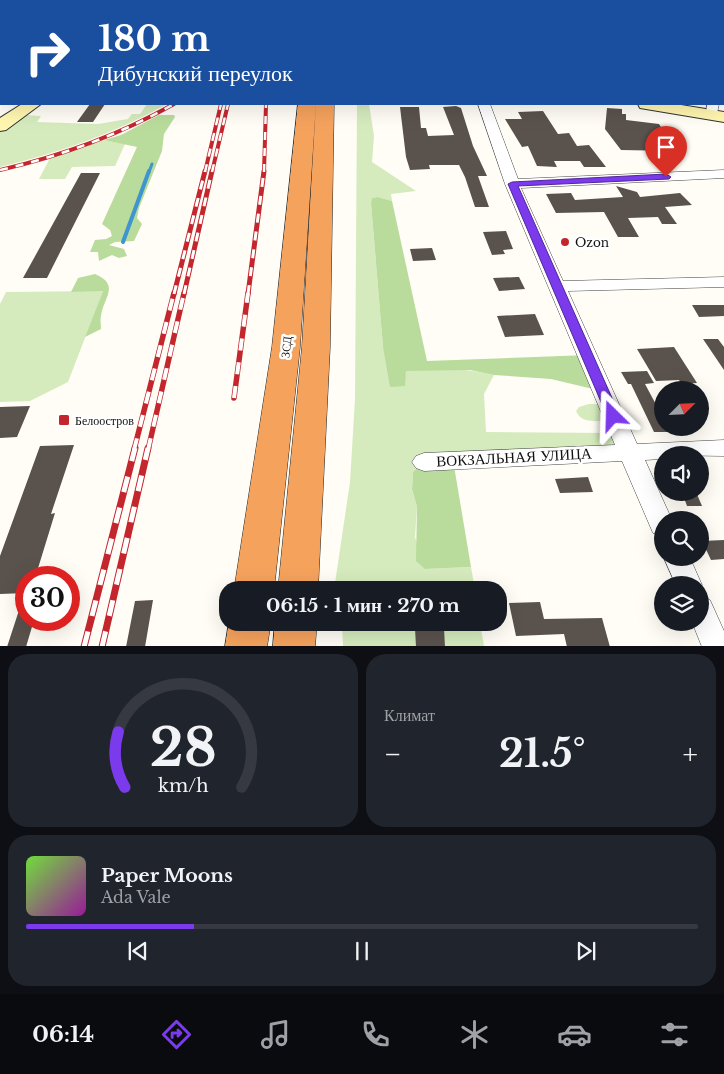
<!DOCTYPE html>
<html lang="ru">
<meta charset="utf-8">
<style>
body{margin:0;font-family:"Libre Baskerville",serif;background:#20242c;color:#f1f3f6;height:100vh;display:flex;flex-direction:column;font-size:19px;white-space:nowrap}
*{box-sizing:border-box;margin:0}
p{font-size:16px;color:#9ea1a6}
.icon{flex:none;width:28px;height:28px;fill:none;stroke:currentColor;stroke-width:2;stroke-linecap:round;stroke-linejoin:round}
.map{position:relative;height:646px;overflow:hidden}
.sheet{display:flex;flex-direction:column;gap:8px;padding:8px;background:#0d0f14;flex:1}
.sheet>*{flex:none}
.top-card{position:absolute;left:0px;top:0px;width:725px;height:105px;box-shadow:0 5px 20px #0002;background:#1a4fa0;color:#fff;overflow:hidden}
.needle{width:32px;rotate:66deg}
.tools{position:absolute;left:654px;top:381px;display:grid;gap:10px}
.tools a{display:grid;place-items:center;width:55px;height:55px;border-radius:50%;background:#171b24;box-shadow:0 5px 20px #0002;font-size:25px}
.speed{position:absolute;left:15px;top:566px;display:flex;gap:10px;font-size:25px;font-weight:700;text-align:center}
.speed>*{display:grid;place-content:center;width:65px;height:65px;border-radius:50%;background:#171b24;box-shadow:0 5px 20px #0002;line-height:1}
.speed .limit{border:8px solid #d22;background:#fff;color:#111}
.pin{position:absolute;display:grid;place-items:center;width:42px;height:42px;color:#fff;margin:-51px -21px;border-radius:50% 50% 50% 0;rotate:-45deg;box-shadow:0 0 5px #0007}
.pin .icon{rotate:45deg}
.me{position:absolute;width:55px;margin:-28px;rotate:338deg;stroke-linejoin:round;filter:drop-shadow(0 0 4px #0008)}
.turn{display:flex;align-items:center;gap:18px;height:105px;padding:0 15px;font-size:22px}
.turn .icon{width:65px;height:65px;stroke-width:2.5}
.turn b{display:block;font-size:35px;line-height:42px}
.big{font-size:38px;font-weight:700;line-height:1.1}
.sheet .card{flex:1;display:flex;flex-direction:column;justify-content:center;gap:8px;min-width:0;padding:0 18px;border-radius:20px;background:#20242c}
.sheet .dial{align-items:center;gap:0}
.dial svg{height:130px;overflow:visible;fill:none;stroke:#363941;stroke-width:7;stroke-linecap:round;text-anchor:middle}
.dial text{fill:#f1f3f6;stroke:none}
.song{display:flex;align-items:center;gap:15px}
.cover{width:60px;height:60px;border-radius:8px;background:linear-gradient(135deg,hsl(100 70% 55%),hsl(300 70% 35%))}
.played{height:5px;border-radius:2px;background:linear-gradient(90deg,#7c3aed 25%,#363941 25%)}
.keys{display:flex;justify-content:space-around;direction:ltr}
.heat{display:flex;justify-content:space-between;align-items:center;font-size:28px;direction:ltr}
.sheet .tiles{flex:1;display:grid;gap:8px;grid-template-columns:1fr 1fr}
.card:last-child{grid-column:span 2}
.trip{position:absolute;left:219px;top:581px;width:288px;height:50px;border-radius:20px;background:#171b24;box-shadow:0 5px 20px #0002;font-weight:700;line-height:50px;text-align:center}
.menu{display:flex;height:80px;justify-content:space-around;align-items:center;background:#090b0e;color:#9ea1a6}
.menu .icon{width:35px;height:35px}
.menu .active{color:#7c3aed}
.menu b{font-size:22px;color:#f1f3f6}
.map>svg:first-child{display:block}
.green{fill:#d5ebbd}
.forest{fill:#b9dc9c}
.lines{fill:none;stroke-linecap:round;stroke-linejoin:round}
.stream-far1{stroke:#3f96cf;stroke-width:3}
.stream{stroke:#3f96cf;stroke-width:4}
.building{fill:#5a524d}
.street-casing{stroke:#444;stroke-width:1}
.secondary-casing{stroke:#333;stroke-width:2}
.highway-casing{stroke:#222;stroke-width:1}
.street{fill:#fff;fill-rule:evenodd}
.secondary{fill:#fff6b0;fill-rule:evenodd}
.highway{fill:#f5a25d;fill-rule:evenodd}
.rail-far3-casing{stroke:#c4262e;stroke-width:4}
.rail-far2-casing{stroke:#c4262e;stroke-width:5}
.rail-far1-casing{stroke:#c4262e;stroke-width:5.5}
.rail-casing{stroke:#c4262e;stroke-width:7}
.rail-far3{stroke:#fff;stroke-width:2.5;stroke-dasharray:8;stroke-linecap:butt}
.rail-far2{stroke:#fff;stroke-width:3;stroke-dasharray:9;stroke-linecap:butt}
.rail-far1{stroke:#fff;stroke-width:4;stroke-dasharray:12;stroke-linecap:butt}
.rail{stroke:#fff;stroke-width:5;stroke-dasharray:16;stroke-linecap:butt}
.route{fill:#7c3aed;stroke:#51269a}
.poi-dot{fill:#c4262e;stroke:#fff;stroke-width:2}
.labels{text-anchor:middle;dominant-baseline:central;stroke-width:5;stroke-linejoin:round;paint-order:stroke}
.poi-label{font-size:12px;fill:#111;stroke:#fff;text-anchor:start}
.street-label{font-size:12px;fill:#111;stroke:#fff}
.near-street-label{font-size:15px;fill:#111;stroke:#fff}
</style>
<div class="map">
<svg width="724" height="647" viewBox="0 0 724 647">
<rect width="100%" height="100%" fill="#fffdf5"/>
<path class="green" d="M147,104L165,105C113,134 58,153 0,167V130L23,115L41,116L37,122L98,124L128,119L132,114H140Z
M357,104H369L374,136L372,162L416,191L391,194L392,201L378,197L372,198L371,203L383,347L404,386L406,371C435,367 465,368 494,375L484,394L486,432L611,433L628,449L417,468L413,472L412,489L417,507L415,537L425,569L471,567L475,590H334L350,482L355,399Z
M104,140L125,144L115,166L72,167L65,179H39L50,158Z
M103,291L68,382L30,401L0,402V304L6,292Z
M589,404H598L605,421C594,421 581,423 576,411L579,407Z
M342,623H480L484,646H343Z"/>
<path class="forest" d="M377,0H583L598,1H377Z
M159,115H174L175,117L164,134L162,151L139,208L137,218L142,224L134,241L115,242L109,245L124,249L127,256L119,258L112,255L99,261L98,252H90L95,240L106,239L112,236L110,230L102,224L137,147L104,140L121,135Z
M378,197L392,201L427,361L588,355L593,389L551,379L494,375L470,370L406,371L405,386L390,387L383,347L371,203L372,198Z
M95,274C121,285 103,298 101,316C100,320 101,325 101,329L85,337L103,291L71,292L78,278Z
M453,460L471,567L425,569L416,561L417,507L412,489L413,472L417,468Z"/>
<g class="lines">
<path class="stream-far1" d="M149,172L152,164"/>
<path class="stream" d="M123,242L149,171"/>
</g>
<path class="building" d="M90,104H105L93,122H77Z
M456,106L461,108L473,146L487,176H478L489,207H475L465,177L459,165H429L430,169L410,170L406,157L400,107H419L421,128H426L428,136L454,135L443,107Z
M607,108L622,109V114H626V120L659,124L676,151L621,150L605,129Z
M543,111L558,134L569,133L577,146L589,145L606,167H584L580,161H554L557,167L537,166L528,146L522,147L505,119H522L518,112Z
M81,173H100L47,278H23Z
M616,186L637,192L640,197L680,193L692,205L665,207L677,224H662L658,217L628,218L639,237H618L604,212L556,213L546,194L571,193L575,200L623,197Z
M506,231L513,249L503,250L505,254L492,255L483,232Z
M432,248L436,260L413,261L410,249Z
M517,277H519L525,289L499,291L493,278Z
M692,305H724V316L699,317Z
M535,314L544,335L505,337L497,316Z
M703,339H718L724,347V370Z
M674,347L697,383L681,384L679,380L656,381L637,349Z
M647,371L654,383L645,384L660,412H662V428H667L669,432H654L631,384H628L621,372Z
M30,406L17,437L0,438V407Z
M74,445L51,514L55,513L35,578H26V593L0,594V556L40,446Z
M588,477L593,492L560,493L555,479Z
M682,492H696L702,506H687Z
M724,540V559L711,560L702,541Z
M24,595L26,596V620H34L26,647H7Z
M153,600L145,647H126L135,601Z
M540,602L544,619L602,618L610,647H567L564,634L516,636L509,603Z
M415,628H444L445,647H416Z"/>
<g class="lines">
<defs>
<path id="street" d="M522,0H543V1H523Z
M578,0H600V1H579Z
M665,0H676V1H666Z
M478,104H490L518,179L724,170V178L521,188L563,281L724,277V287L568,291L637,444L724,440V456L662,455V459L645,460L672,520H662V536L653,533L622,461L424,471L416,468L412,462L416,456L424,453L615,445L505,184Z
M707,104H719L716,118H708L706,115Z
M664,558H690L702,585L700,590V585H676Z
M700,596L710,600L724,631V647H702L692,622H700Z"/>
<path id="secondary" d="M112,0H124V1H112Z
M0,60H1V68H0Z
M22,104H41L6,130L0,131V118Z
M638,104H675L724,112V122L640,108Z"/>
<path id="highway" d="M348,0H360V1H348Z
M298,104H316L300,347L274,590H234L272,347Z
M316,104H334L330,347L318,590H278L302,347Z
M229,622H271L267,647H225Z
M275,622H317L315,647H273Z"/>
</defs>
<use href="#street" class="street-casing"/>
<use href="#secondary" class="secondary-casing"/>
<use href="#highway" class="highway-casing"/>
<use href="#street" class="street"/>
<use href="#secondary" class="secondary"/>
<use href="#highway" class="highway"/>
<defs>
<path id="rail-far3" d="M0,170C61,156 119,135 174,104
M205,172L221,104
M212,172L228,104
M264,172L266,104"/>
<path id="rail-far2" d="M174,294L205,171
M184,294L212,171
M248,294L264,171"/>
<path id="rail-far1" d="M234,398L248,293
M134,450L174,293
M148,450L184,293"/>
<path id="rail" d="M84,647L135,448
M102,647L148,448"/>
</defs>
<use href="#rail-far3" class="rail-far3-casing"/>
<use href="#rail-far2" class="rail-far2-casing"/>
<use href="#rail-far1" class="rail-far1-casing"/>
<use href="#rail" class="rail-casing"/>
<use href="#rail-far3" class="rail-far3"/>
<use href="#rail-far2" class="rail-far2"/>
<use href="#rail-far1" class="rail-far1"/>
<use href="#rail" class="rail"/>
</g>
<path class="route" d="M666,174L671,177L669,179L518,186L620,416L613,420L607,416L508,184L512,182Z"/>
<g class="poi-dot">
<circle cx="565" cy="242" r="5"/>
<rect x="58" y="414" width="12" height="12" rx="2.5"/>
</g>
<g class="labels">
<g class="poi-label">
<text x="575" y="242">Ozon</text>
<text x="75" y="420">Белоостров</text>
</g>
<g class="street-label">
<text transform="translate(286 347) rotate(-84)">ЗСД</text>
</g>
<g class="near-street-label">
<text transform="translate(514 457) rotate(-3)">ВОКЗАЛЬНАЯ УЛИЦА</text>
</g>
</g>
</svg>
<div class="tools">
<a><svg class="needle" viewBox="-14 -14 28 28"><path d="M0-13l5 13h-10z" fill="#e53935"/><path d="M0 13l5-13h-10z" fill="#9ea1a6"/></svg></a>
<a><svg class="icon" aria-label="sound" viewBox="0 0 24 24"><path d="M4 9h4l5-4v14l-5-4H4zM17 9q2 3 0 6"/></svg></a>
<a><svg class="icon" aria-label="search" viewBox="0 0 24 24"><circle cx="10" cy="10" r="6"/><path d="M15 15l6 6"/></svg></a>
<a><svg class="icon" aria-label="layers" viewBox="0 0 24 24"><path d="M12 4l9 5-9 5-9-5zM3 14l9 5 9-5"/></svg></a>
</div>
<div class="speed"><div class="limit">30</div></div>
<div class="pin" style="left:666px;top:177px;background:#d93025"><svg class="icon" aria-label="arrive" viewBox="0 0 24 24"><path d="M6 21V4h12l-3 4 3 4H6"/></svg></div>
<svg class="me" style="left:613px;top:416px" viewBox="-20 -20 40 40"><path d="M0-17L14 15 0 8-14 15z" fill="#7c3aed" stroke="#fff" stroke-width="4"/></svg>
<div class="trip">06:15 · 1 мин · 270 m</div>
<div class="top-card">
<div class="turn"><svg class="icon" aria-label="right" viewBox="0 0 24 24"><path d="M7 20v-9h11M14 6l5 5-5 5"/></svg><div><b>180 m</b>Дибунский переулок</div></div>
</div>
</div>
<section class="sheet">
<div class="tiles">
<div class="card dial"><svg viewBox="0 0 100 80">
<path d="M14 69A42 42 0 1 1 86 69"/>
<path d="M14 69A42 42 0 0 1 10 35" stroke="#7c3aed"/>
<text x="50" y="56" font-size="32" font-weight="700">28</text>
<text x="50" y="72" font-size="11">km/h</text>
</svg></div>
<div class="card"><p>Климат</p>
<div class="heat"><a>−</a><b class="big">21.5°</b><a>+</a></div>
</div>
<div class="card">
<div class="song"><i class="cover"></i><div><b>Paper Moons</b><p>Ada Vale</p></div></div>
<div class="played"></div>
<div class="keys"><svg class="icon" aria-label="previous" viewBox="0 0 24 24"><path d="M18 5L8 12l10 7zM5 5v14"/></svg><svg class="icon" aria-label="pause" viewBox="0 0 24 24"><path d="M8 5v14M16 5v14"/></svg><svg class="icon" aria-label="next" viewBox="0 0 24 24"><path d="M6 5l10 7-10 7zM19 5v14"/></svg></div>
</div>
</div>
</section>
<nav class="menu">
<b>06:14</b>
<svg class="icon active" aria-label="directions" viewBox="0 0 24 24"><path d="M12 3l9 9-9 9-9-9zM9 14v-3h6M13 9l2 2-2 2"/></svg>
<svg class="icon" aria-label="music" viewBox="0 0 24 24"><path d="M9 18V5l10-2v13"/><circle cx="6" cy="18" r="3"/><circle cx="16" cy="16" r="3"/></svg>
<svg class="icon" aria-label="phone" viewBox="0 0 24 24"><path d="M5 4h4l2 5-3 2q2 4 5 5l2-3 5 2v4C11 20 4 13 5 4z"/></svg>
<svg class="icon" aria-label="climate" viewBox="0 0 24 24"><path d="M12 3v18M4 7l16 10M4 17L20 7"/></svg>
<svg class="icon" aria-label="car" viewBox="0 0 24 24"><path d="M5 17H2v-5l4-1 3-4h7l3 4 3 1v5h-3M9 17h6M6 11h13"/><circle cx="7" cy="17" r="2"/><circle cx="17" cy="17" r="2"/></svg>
<svg class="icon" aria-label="filters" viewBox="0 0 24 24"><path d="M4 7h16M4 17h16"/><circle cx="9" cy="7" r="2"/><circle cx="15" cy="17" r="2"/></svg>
</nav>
